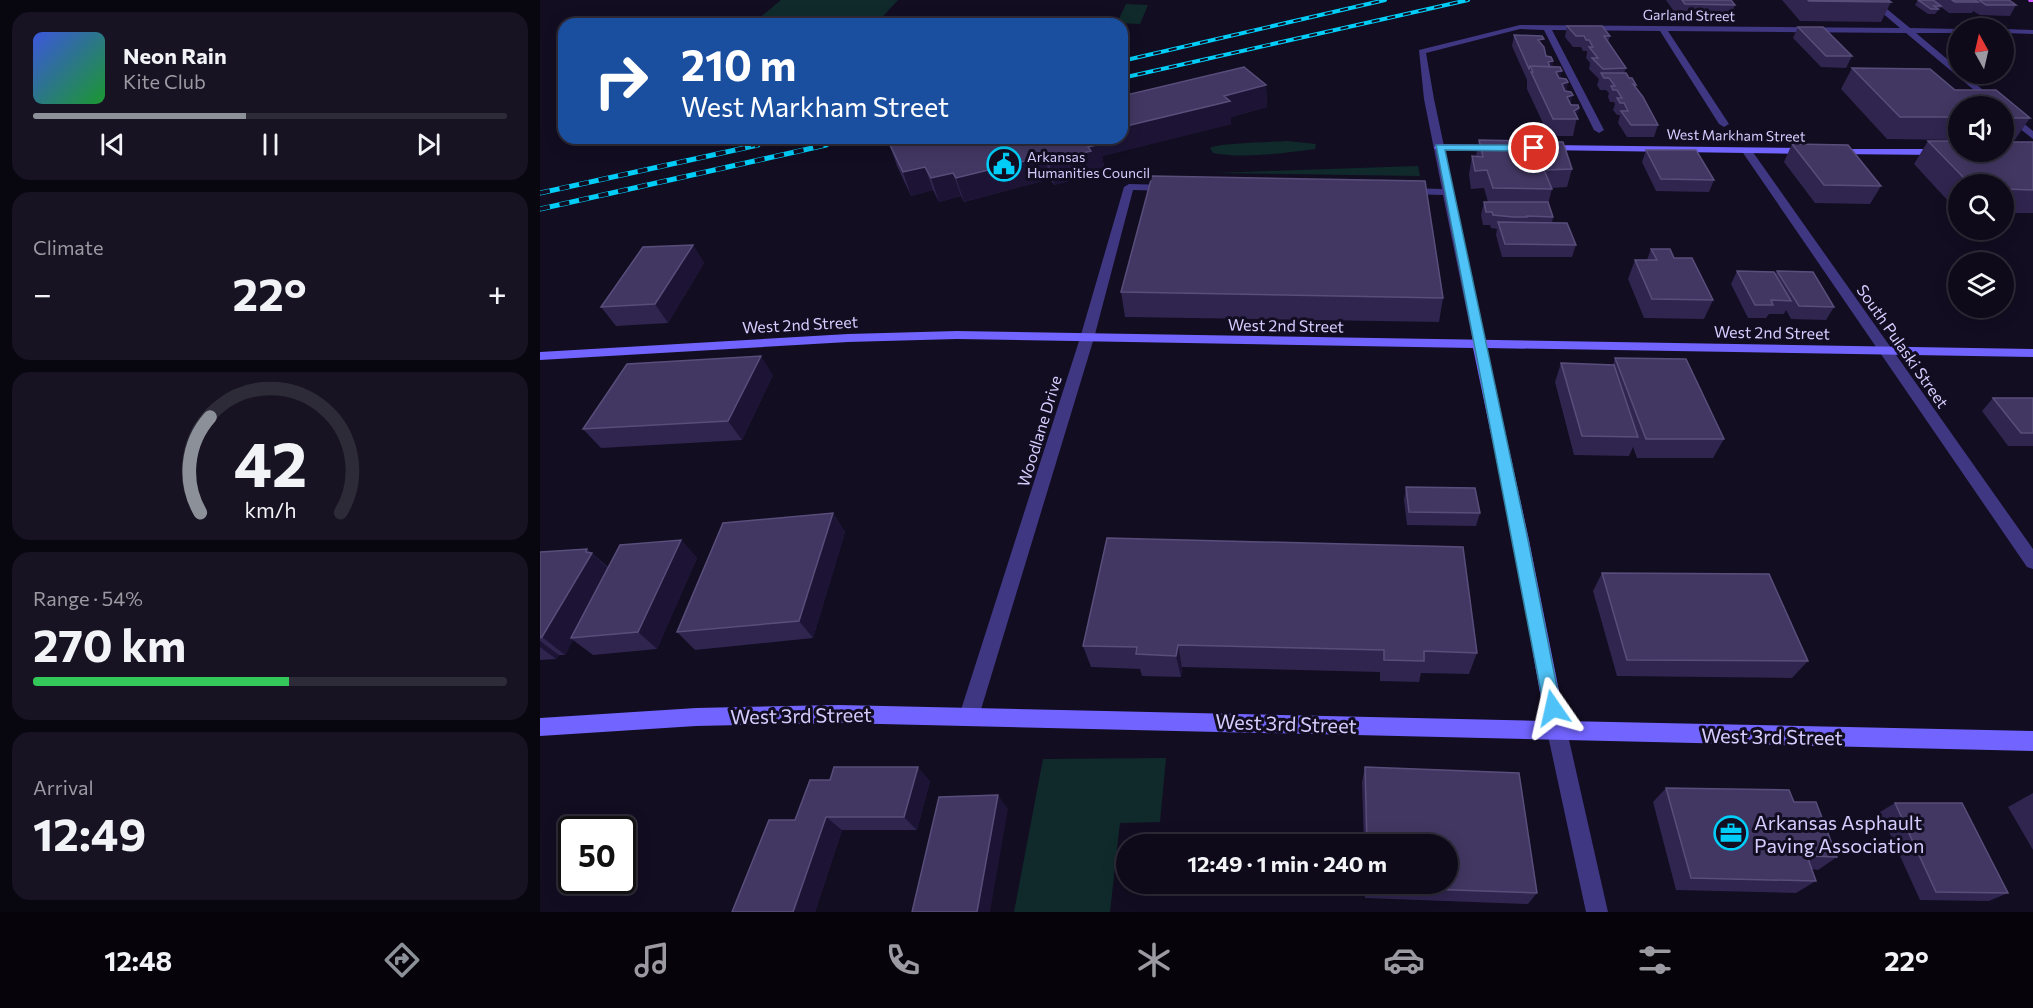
<!DOCTYPE html>
<meta charset="utf-8">
<style>
body{margin:0;font-family:Commissioner,sans-serif;background:#171322;color:#f1f3f6;height:100vh;display:flex;flex-direction:column;font-size:22px;white-space:nowrap}
*{box-sizing:border-box;margin:0}
p{font-size:20px;color:#9b9aa2}
.icon{flex:none;width:33px;height:33px;fill:none;stroke:currentColor;stroke-width:2;stroke-linecap:round;stroke-linejoin:round}
.map{position:relative;flex:1;overflow:hidden}
.sheet{display:flex;flex-direction:column;gap:12px;padding:12px;background:#08060e;width:540px}
.sheet>*{flex:none}
.guide{position:absolute;left:18px;top:18px;width:570px;height:126px;border-radius:18px;box-shadow:0 3px 15px #0003,0 0 0 2px #2e2b38;background:#1a4fa0;color:#fff;overflow:hidden}
.needle{width:39px;rotate:352deg}
.tools{position:absolute;left:1408px;top:18px;display:grid;gap:12px}
.tools a{display:grid;place-items:center;width:66px;height:66px;border-radius:50%;background:#0e0a19;box-shadow:0 3px 15px #0003,0 0 0 2px #2e2b38;font-size:30px}
.speed{position:absolute;left:18px;top:816px;display:flex;gap:12px;font-size:30px;font-weight:700;text-align:center}
.speed>*{display:grid;place-content:center;width:78px;height:78px;border-radius:50%;background:#0e0a19;box-shadow:0 3px 15px #0003,0 0 0 2px #2e2b38;line-height:1}
.speed .limit{border:3px solid #111;border-radius:9px;background:#fff;color:#111}
.pin{position:absolute;display:grid;place-items:center;width:51px;height:51px;color:#fff;margin:-26px;border:3px solid #fff;border-radius:50%;box-shadow:0 2px 6px #0007}
.me{position:absolute;width:66px;margin:-33px;rotate:349deg;stroke-linejoin:round;filter:drop-shadow(0 0 4px #0008)}
.turn{display:flex;align-items:center;gap:21px;height:126px;padding:0 24px;font-size:27px}
.turn .icon{width:78px;height:78px;stroke-width:2.5}
.turn b{display:block;font-size:42px;line-height:51px}
.big{font-size:45px;font-weight:700;line-height:1.1}
.sheet .card{flex:1;display:flex;flex-direction:column;justify-content:center;gap:9px;min-width:0;padding:0 21px;border-radius:18px;background:#171322}
.sheet .dial{align-items:center;gap:0}
.dial svg{height:156px;overflow:visible;fill:none;stroke:#2e2b38;stroke-width:7;stroke-linecap:round;text-anchor:middle}
.dial text{fill:#f1f3f6;stroke:none}
.song{display:flex;align-items:center;gap:18px}
.cover{width:72px;height:72px;border-radius:9px;background:linear-gradient(135deg,hsl(230 70% 55%),hsl(130 70% 35%))}
.played{height:6px;border-radius:3px;background:linear-gradient(90deg,#8c9099 45%,#2e2b38 45%)}
.keys{display:flex;justify-content:space-around;direction:ltr}
.heat{display:flex;justify-content:space-between;align-items:center;font-size:33px;direction:ltr}
.charge{height:9px;border-radius:4px;background:linear-gradient(90deg,#34c759 54%,#2e2b38 0)}
.trip{position:absolute;left:576px;top:834px;width:342px;height:60px;border-radius:30px;background:#0e0a19;box-shadow:0 3px 15px #0003,0 0 0 2px #2e2b38;font-weight:700;line-height:60px;text-align:center}
.tab-bar{display:flex;height:96px;justify-content:space-around;align-items:center;background:#06040a;color:#9b9aa2}
.tab-bar .icon{width:42px;height:42px}
.tab-bar .current{color:#8c9099}
.tab-bar b{font-size:27px;color:#f1f3f6}
main{display:flex;flex:1;min-height:0}
.map>svg:first-child{display:block}
.green{fill:#102a2b}
.lines{fill:none;stroke-linecap:round;stroke-linejoin:round}
.street{fill:#3f3781;fill-rule:evenodd}
.secondary{fill:#7264ff;fill-rule:evenodd}
.primary{fill:#cb54ff;fill-rule:evenodd}
.rail-far1-casing{stroke:#00cef8;stroke-width:4}
.rail-casing{stroke:#00cef8;stroke-width:5}
.rail-far1{stroke:#120d21;stroke-width:2;stroke-dasharray:8;stroke-linecap:butt}
.rail{stroke:#120d21;stroke-width:4;stroke-dasharray:10;stroke-linecap:butt}
.wall{fill:#30254f}
.shaded-wall{fill:#1d1435}
.building{fill:#423762;stroke:#594e7b;stroke-width:1.5}
.route{fill:#4fc3f7;stroke:#337fa1;stroke-width:1.5}
.labels{text-anchor:middle;dominant-baseline:central;stroke-width:6;stroke-linejoin:round;paint-order:stroke}
.far-street-label{font-size:14px;fill:#d6cdff;stroke:#120d21}
.far-poi-label{font-size:14px;fill:#d6cdff;stroke:#120d21;text-anchor:start}
.street-label{font-size:16px;fill:#d6cdff;stroke:#120d21}
.near-street-label{font-size:20px;fill:#d6cdff;stroke:#120d21}
.near-poi-label{font-size:20px;fill:#d6cdff;stroke:#120d21;text-anchor:start}
</style>
<main>
<section class="sheet">
<div class="card">
<div class="song"><i class="cover"></i><div><b>Neon Rain</b><p>Kite Club</p></div></div>
<div class="played"></div>
<div class="keys"><svg class="icon" aria-label="previous" viewBox="0 0 24 24"><path d="M18 5L8 12l10 7zM5 5v14"/></svg><svg class="icon" aria-label="pause" viewBox="0 0 24 24"><path d="M8 5v14M16 5v14"/></svg><svg class="icon" aria-label="next" viewBox="0 0 24 24"><path d="M6 5l10 7-10 7zM19 5v14"/></svg></div>
</div>
<div class="card"><p>Climate</p>
<div class="heat"><a>−</a><b class="big">22°</b><a>+</a></div>
</div>
<div class="card dial"><svg viewBox="0 0 100 80">
<path d="M14 69A42 42 0 1 1 86 69"/>
<path d="M14 69A42 42 0 0 1 19 20" stroke="#8c9099"/>
<text x="50" y="56" font-size="32" font-weight="700">42</text>
<text x="50" y="72" font-size="11">km/h</text>
</svg></div>
<div class="card"><p>Range · 54%</p><b class="big">270 km</b><div class="charge"></div></div>
<div class="card"><p>Arrival</p><b class="big">12:49</b></div>
</section>
<div class="map">
<svg width="1493" height="912" viewBox="0 0 1493 912">
<rect width="100%" height="100%" fill="#120d21"/>
<path class="green" d="M241,0H358L336,24H212Z
M586,4L608,5L600,24L577,23Z
M747,141L776,144L775,149C742,153 706,159 673,153L670,148C678,143 734,142 747,141Z
M878,166L880,176L673,173Z
M626,758L620,822L580,823L570,912H474L503,759Z"/>
<g class="lines">
<path class="street" d="M1327,0H1336L1370,28L1419,29V33H1376L1419,69V74H1424L1462,106H1453L1366,33L1128,31L1189,124L1184,127L1179,124L1120,31L1012,30L1064,130L1059,133L1054,130L1004,30L980,29L886,53L894,99L946,344L939,348L934,347L903,195L867,194L862,191L867,188L902,189L884,99L879,50L980,25L1360,28Z
M1464,29L1493,30V34L1464,33Z
M1465,113H1471L1493,131V139L1465,117Z
M1202,148H1210L1493,549V569L1487,567L1201,150Z
M589,184L630,185L635,188L630,191L593,190L554,338L439,716L436,722L429,725L422,722L419,716L540,338L584,187Z
M1017,722L1024,724L1027,731L1068,912H1046L1007,731L1010,724Z"/>
<path class="secondary" d="M899,144L959,145L964,148L959,151L895,149L894,147Z
M1007,145L1268,148L1273,151L1268,154L1003,150V146Z
M1288,149H1400L1405,152L1400,155L1292,154L1288,153Z
M417,331L1493,349V357L947,348L989,540L1025,721L1493,731V751L299,723L156,726L0,736V718L156,708L299,705L1005,721L973,540L933,348L417,339L308,342L0,360V352L308,334Z"/>
<path class="primary" d="M1488,0H1493V2H1489Z"/>
<defs>
<path id="rail-far1" d="M582,61L845,0
M582,78L928,0
M211,146L248,138
M280,146L316,138"/>
<path id="rail" d="M0,193L218,145
M0,209L286,145"/>
</defs>
<use href="#rail-far1" class="rail-far1-casing"/>
<use href="#rail" class="rail-casing"/>
<use href="#rail-far1" class="rail-far1"/>
<use href="#rail" class="rail"/>
</g>
<path class="wall" d="M1126,0H1191L1195,5L1189,21L1140,20Z
M1242,0H1348L1351,2L1341,22L1260,21Z
M1378,0H1469L1476,5L1470,16L1440,15L1433,11L1432,13H1409L1401,7L1395,14H1388L1375,5Z
M1027,26L1070,36L1068,42L1086,68L1084,73L1096,85L1095,87L1118,125L1114,137H1087L1078,123L1080,115H1077L1073,110L1075,104L1074,102H1070L1068,97L1069,93L1066,90H1060L1057,85L1059,79L1049,69L1050,63L1046,58L1047,53V51H1043L1041,47H1033L1025,37Z
M1258,27L1312,56L1306,68L1281,67L1253,38Z
M974,35L1002,45L1006,56L1013,61L1012,67L1020,78L1028,82L1026,91L1031,104L1039,108L1033,136H1009L987,89V80L972,46Z
M1312,68L1390,69L1415,90H1456L1490,118L1474,141H1464V106H1419V140L1347,139L1301,89Z
M726,85L727,107L691,117V124L562,156L564,167L554,170L555,174L514,185L510,179L424,202L421,196L399,202L393,190L371,196L357,166L349,143Z
M939,140L1032,169L1027,187L1012,188V189L1008,204L1013,217L1012,223L1036,245L1032,257H962L956,235L957,229L951,228L950,225H943L941,215L944,202H948L944,188L931,189L929,174L932,156H936Z
M1388,141L1493,142V213H1464V184H1419V203H1410L1374,164Z
M1252,144L1341,186L1330,204L1275,203L1244,162Z
M1106,150L1174,180L1169,192L1116,191L1102,162Z
M153,245L164,263L128,323L76,326L61,307Z
M1111,249L1134,258L1173,300L1164,319L1104,318L1088,279L1095,260H1107Z
M1197,271L1236,274L1237,271L1294,307L1286,320L1251,319L1246,310L1244,314H1229L1226,318H1208L1191,284Z
M581,292L903,298L899,322L585,317Z
M1075,358L1184,439L1173,458H1097L1093,447L1089,456L1034,455L1015,382L1021,363L1073,365Z
M233,375L202,440L61,448L43,429Z
M1453,398H1493V446H1468L1442,411Z
M866,487L940,513L936,526L867,525L864,500Z
M293,513L305,532L273,638L155,650L137,632Z
M567,538L937,653L929,674L881,673L879,682L840,681V672L642,667L641,677L602,676L600,669L551,667L543,646Z
M141,540L157,558L117,649L53,655L33,640L25,655H19L16,659L0,660V552L47,549L68,567Z
M1062,573L1268,661L1252,678L1077,676L1053,591Z
M825,767L997,893L988,904L825,898L824,884H908V844H824L822,782Z
M390,781L377,830H302L275,912H192L255,820Z
M1126,788L1254,802L1297,857L1278,870L1272,869L1276,881L1256,893L1136,890L1113,802Z
M1493,793V850L1468,807Z
M1355,803L1468,893L1449,901L1380,900L1340,812Z"/>
<path class="shaded-wall" d="M1013,61L1011,72L1008,62Z
M1022,71L1018,88L1016,72Z
M1028,82L1023,100L1022,84Z
M726,85L727,107L691,117V124L562,156L564,167L554,170L555,174L514,185L509,161L548,147L553,138H582V127L684,96Z
M1033,95L1028,113L1027,97Z
M1039,108L1037,119L1034,111Z
M505,156L510,179L424,202L416,178Z
M385,167L393,190L371,196L363,172Z
M413,173L421,196L399,202L391,178Z
M153,245L164,263L128,323L115,304Z
M221,356L233,375L202,440L188,421Z
M293,513L305,532L273,638L259,621Z
M141,540L157,558L117,649L98,632Z
M47,549L71,571L31,638L33,640L25,655L2,637Z
M0,641L19,655L16,659L0,647Z
M638,645L642,667L641,677L636,656Z
M378,767L390,781L377,830L364,817Z
M458,795L468,809L450,912H437Z
M286,817L302,830L275,912H253Z"/>
<path class="building" d="M1142,0H1191L1195,5L1145,4Z
M1268,0H1348L1351,2L1269,1Z
M1378,0H1393L1401,6H1394L1398,9H1391Z
M1412,0H1435L1438,2H1415Z
M1439,0H1469L1476,5H1446Z
M1027,26H1062L1070,36H1064L1086,68L1063,69L1052,58H1058L1049,47H1053L1049,40H1046L1044,36H1036Z
M1258,27H1283L1312,56H1286Z
M974,35L1002,36L1004,39L998,40L1004,47L1006,56L1011,57L1013,61L1008,62L1010,67L990,66L989,69Z
M990,66L1020,67L1022,71L1016,72L1019,78L1026,79L1028,82L1022,84L1025,91L1031,92L1033,95L1027,97L1031,105H1038L1039,108L1034,111L1038,119H1013L991,72H993Z
M704,67L726,85L684,96L690,101L582,127V96Z
M1312,68L1390,69L1415,90H1456L1490,118H1464V106H1419V117H1360Z
M1061,73H1086L1089,78H1092L1096,85L1093,84L1103,97L1118,125H1091L1081,111H1088L1084,103H1080L1077,98H1082L1077,90H1073L1071,86H1075L1069,78H1064Z
M369,138H555L560,144L548,147L551,151L509,161L505,156L416,178L413,173L391,178L385,167L363,172L349,143Z
M939,140L1023,142L1032,169L1004,170L1012,189L953,188L947,170L935,171L932,156L943,157Z
M1388,141H1419V152H1464V142H1493V190L1464,189V184H1447L1443,180H1426Z
M1252,144L1308,145L1341,186L1284,185Z
M1106,150H1156L1174,180L1121,179Z
M612,176L885,181L903,298L581,292Z
M944,202H1008L1013,217L987,216V217H973L953,215L952,212H946Z
M958,222L1027,223L1036,245L965,244Z
M153,245L115,304L61,307L103,247Z
M1111,249H1130L1134,258H1152L1173,300L1112,299L1095,260H1117Z
M1197,271L1234,272L1251,301L1231,300L1233,305H1215Z
M1237,271L1273,272L1294,307L1259,306Z
M221,356L188,421L43,429L87,364Z
M1075,358L1146,359L1184,439H1106Z
M1021,363L1074,365L1098,437L1042,436Z
M1453,398H1493V433H1481Z
M866,487L935,488L940,513L869,512Z
M293,513L259,621L137,632L183,523Z
M567,538L923,547L937,653L884,651V661L844,660V650L638,645L636,656L596,654L597,647L543,646Z
M141,540L98,632L31,638L80,545Z
M47,549L46,552L52,553L2,637L0,638V552Z
M1062,573L1229,574L1268,661L1087,660Z
M294,767H378L364,817H286L253,912H192L229,820H255L270,780H290Z
M825,767L979,773L997,893L828,887V884H908V844H827Z
M1126,788L1249,790L1254,802H1276L1297,857L1267,856L1276,881L1151,878Z
M458,795L437,912H372L399,797Z
M1355,803H1422L1468,893L1396,892Z"/>
<path class="route" d="M896,145H994L998,148L994,151L905,150L988,540L1021,708L1019,714L1013,716L1007,714L1004,708Z"/>
<defs>
<symbol id="civic-ring" viewBox="-11 -11 22 22"><circle r="9.5" fill="#120d21" stroke="#00cef8" stroke-width="1.5"/><path d="M-.6-6.5H3V-4.5H.6V-3L4-1V1h2V6H-6V1h2V-1L-.6-3ZM-1.2 2.5V6h2.4V2.5Z" fill="#00cef8"/></symbol>
<symbol id="office-ring" viewBox="-11 -11 22 22"><circle r="9.5" fill="#120d21" stroke="#00cef8" stroke-width="1.5"/><path d="M-6-3h4V-5.5h4V-3h4V5H-6ZM-1-4.5V-3h2v-1.5ZM-6 0V1H6V0Z" fill="#00cef8"/></symbol>
</defs>
<g fill-rule="evenodd">
<use href="#civic-ring" x="445" y="145" width="38" height="38"/>
<use href="#office-ring" x="1172" y="814" width="38" height="38"/>
</g>
<g class="labels">
<g class="far-street-label">
<text transform="translate(1149 15) rotate(1)">Garland Street</text>
<text transform="translate(1196 135) rotate(1)">West Markham Street</text>
</g>
<g class="far-poi-label">
<text x="487" y="156">Arkansas<tspan x="487" dy="16">Humanities Council</tspan></text>
</g>
<g class="street-label">
<text transform="translate(260 324) rotate(-3)">West 2nd Street</text>
<text transform="translate(746 325) rotate(1)">West 2nd Street</text>
<text transform="translate(1232 332) rotate(1)">West 2nd Street</text>
<text transform="translate(1363 346) rotate(55)">South Pulaski Street</text>
<text transform="translate(499 431) rotate(-73)">Woodlane Drive</text>
</g>
<g class="near-street-label">
<text transform="translate(261 715) rotate(-1)">West 3rd Street</text>
<text transform="translate(746 723) rotate(2)">West 3rd Street</text>
<text transform="translate(1232 736) rotate(1)">West 3rd Street</text>
</g>
<g class="near-poi-label">
<text x="1214" y="822">Arkansas Asphault<tspan x="1214" dy="23">Paving Association</tspan></text>
</g>
</g>
</svg>
<div class="tools">
<a><svg class="needle" viewBox="-14 -14 28 28"><path d="M0-13l5 13h-10z" fill="#e53935"/><path d="M0 13l5-13h-10z" fill="#9b9aa2"/></svg></a>
<a><svg class="icon" aria-label="sound" viewBox="0 0 24 24"><path d="M4 9h4l5-4v14l-5-4H4zM17 9q2 3 0 6"/></svg></a>
<a><svg class="icon" aria-label="search" viewBox="0 0 24 24"><circle cx="10" cy="10" r="6"/><path d="M15 15l6 6"/></svg></a>
<a><svg class="icon" aria-label="layers" viewBox="0 0 24 24"><path d="M12 4l9 5-9 5-9-5zM3 14l9 5 9-5"/></svg></a>
</div>
<div class="speed"><div class="limit">50</div></div>
<div class="pin" style="left:994px;top:148px;background:#d93025"><svg class="icon" aria-label="arrive" viewBox="0 0 24 24"><path d="M6 21V4h12l-3 4 3 4H6"/></svg></div>
<svg class="me" style="left:1013px;top:708px" viewBox="-20 -20 40 40"><path d="M0-17L14 15 0 8-14 15z" fill="#4fc3f7" stroke="#fff" stroke-width="4"/></svg>
<div class="trip">12:49 · 1 min · 240 m</div>
<div class="guide">
<div class="turn"><svg class="icon" aria-label="right" viewBox="0 0 24 24"><path d="M7 20v-9h11M14 6l5 5-5 5"/></svg><div><b>210 m</b>West Markham Street</div></div>
</div>
</div>
</main>
<nav class="tab-bar">
<b>12:48</b>
<svg class="icon current" aria-label="directions" viewBox="0 0 24 24"><path d="M12 3l9 9-9 9-9-9zM9 14v-3h6M13 9l2 2-2 2"/></svg>
<svg class="icon" aria-label="music" viewBox="0 0 24 24"><path d="M9 18V5l10-2v13"/><circle cx="6" cy="18" r="3"/><circle cx="16" cy="16" r="3"/></svg>
<svg class="icon" aria-label="phone" viewBox="0 0 24 24"><path d="M5 4h4l2 5-3 2q2 4 5 5l2-3 5 2v4C11 20 4 13 5 4z"/></svg>
<svg class="icon" aria-label="climate" viewBox="0 0 24 24"><path d="M12 3v18M4 7l16 10M4 17L20 7"/></svg>
<svg class="icon" aria-label="car" viewBox="0 0 24 24"><path d="M5 17H2v-5l4-1 3-4h7l3 4 3 1v5h-3M9 17h6M6 11h13"/><circle cx="7" cy="17" r="2"/><circle cx="17" cy="17" r="2"/></svg>
<svg class="icon" aria-label="filters" viewBox="0 0 24 24"><path d="M4 7h16M4 17h16"/><circle cx="9" cy="7" r="2"/><circle cx="15" cy="17" r="2"/></svg>
<b>22°</b>
</nav>
